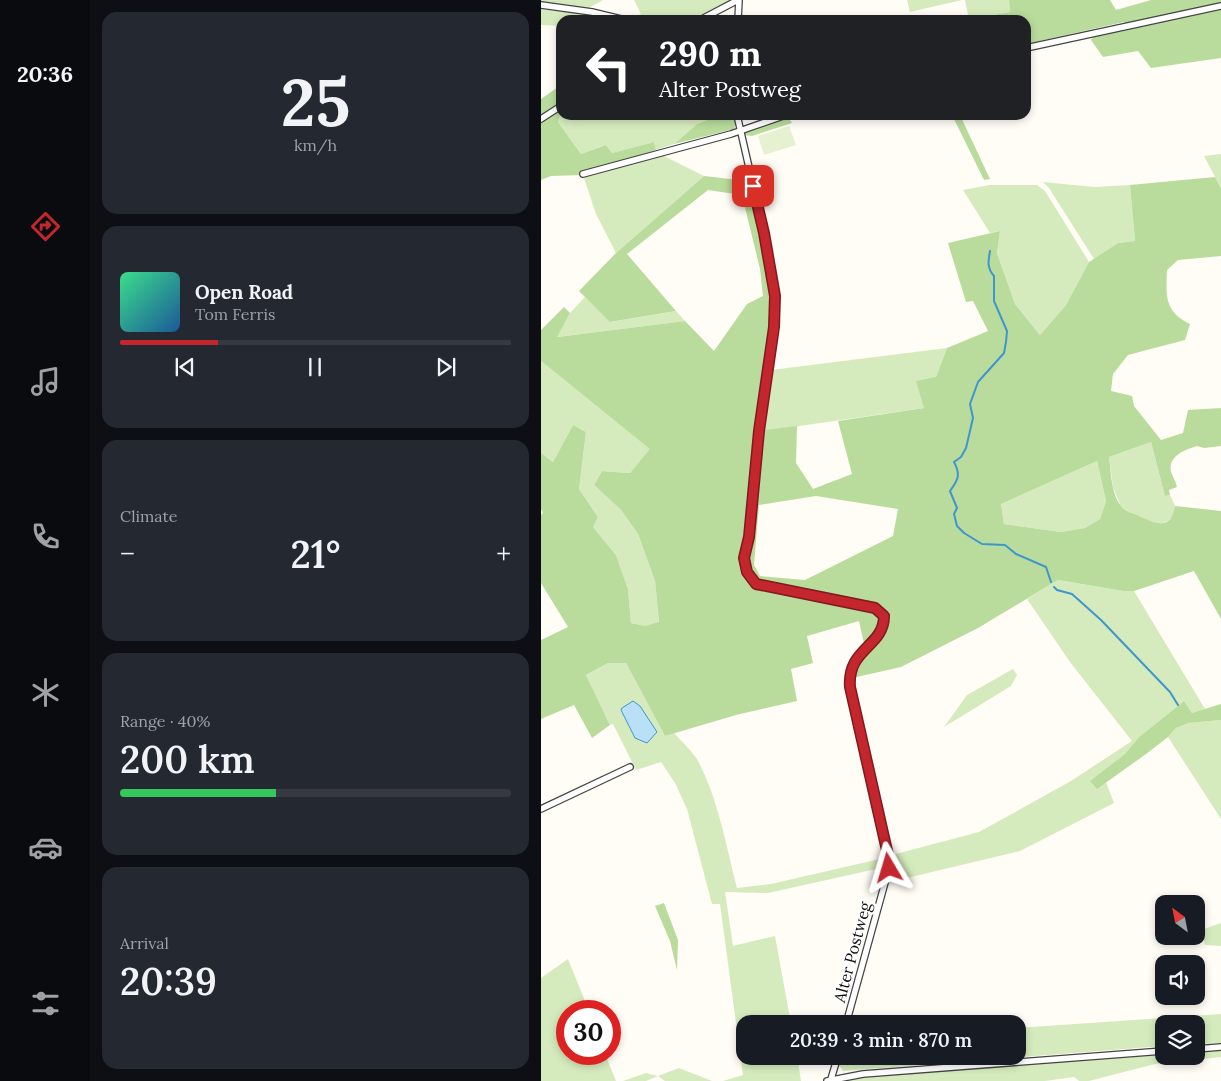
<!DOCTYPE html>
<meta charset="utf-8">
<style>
body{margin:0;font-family:Lora,serif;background:#242831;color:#f1f3f6;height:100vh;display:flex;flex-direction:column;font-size:19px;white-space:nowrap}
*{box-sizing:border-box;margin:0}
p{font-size:16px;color:#9ea1a6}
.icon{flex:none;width:28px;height:28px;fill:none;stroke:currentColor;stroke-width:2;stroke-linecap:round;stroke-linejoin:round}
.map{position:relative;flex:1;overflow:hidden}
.details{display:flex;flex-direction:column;gap:12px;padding:12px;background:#0d0f14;width:451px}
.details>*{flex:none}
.banner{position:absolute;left:15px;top:15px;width:475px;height:105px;border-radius:15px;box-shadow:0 2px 8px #0003;background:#202124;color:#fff;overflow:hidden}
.needle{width:32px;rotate:328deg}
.tools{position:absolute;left:614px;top:895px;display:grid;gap:10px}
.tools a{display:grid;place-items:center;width:50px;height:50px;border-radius:10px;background:#171b24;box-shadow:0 2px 8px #0003;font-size:25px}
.speed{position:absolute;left:15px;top:1000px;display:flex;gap:10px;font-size:25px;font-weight:700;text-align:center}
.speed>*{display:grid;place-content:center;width:65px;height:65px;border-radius:50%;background:#171b24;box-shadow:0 2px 8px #0003;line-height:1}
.speed .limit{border:8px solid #d22;background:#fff;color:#111}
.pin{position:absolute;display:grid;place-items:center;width:42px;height:42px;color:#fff;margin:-21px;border-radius:10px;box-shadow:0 2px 8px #0006}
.me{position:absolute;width:55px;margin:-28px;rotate:353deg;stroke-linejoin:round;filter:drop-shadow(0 0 4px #0008)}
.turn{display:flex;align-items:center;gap:18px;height:105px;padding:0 20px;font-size:22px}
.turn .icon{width:65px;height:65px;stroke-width:2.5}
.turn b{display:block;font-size:35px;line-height:42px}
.big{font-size:38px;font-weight:600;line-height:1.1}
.details .card{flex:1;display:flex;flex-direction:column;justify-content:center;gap:8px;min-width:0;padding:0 18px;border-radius:15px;background:#242831}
.details .dial{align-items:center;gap:0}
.dial b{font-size:65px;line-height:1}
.song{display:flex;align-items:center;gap:15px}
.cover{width:60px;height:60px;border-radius:8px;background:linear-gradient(135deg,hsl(150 70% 55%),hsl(210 70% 35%))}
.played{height:5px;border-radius:2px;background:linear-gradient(90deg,#c4262e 25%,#363941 25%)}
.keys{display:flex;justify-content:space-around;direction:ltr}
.heat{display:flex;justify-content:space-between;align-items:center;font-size:28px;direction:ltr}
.charge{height:8px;border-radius:4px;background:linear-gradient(90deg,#34c759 40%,#363941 0)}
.trip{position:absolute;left:195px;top:1015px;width:290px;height:50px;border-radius:15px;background:#171b24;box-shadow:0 2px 8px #0003;font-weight:600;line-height:50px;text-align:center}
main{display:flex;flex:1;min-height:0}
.tabs{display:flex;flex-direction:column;width:90px;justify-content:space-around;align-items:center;background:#090b0e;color:#9ea1a6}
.tabs .icon{width:35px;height:35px}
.tabs .active{color:#c4262e}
.tabs b{font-size:22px;color:#f1f3f6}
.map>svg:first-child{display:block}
.green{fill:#d5ebbd}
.forest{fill:#b9dc9c;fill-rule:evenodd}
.pitch{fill:#e6f2cf}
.water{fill:#b9e0f7;stroke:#3f96cf}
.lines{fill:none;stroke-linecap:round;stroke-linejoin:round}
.stream{stroke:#3f96cf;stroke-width:2}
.street-casing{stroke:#444;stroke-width:8}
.street{stroke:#fff;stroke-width:5.5}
.route-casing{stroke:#7f191e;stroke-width:12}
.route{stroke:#c4262e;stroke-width:9}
.labels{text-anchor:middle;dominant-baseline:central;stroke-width:5;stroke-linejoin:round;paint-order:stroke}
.street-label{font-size:16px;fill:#111;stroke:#fff}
</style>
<main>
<nav class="tabs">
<b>20:36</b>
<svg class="icon active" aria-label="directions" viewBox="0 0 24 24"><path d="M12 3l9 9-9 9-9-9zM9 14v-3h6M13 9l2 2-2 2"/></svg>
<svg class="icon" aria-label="music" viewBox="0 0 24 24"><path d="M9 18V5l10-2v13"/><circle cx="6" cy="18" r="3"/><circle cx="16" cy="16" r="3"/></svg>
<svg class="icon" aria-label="phone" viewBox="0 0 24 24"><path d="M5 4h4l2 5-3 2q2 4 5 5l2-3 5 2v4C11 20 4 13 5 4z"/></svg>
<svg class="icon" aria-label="climate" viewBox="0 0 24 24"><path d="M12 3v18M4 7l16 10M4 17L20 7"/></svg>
<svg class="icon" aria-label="car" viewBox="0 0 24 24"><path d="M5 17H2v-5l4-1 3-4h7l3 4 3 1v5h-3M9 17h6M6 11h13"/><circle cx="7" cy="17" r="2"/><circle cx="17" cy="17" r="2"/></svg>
<svg class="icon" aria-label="filters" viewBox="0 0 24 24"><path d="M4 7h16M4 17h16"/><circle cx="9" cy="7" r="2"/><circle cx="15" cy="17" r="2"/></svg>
</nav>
<section class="details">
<div class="card dial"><b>25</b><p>km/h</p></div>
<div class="card">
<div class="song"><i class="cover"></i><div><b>Open Road</b><p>Tom Ferris</p></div></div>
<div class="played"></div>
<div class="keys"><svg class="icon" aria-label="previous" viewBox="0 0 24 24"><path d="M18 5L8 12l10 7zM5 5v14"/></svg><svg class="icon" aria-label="pause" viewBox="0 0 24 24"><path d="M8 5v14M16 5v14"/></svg><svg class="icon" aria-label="next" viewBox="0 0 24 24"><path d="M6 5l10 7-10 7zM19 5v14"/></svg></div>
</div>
<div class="card"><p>Climate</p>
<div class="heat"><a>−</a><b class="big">21°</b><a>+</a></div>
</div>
<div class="card"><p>Range · 40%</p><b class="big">200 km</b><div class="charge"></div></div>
<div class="card"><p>Arrival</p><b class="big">20:39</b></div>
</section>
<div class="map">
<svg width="680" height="1081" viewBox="0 0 680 1081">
<rect width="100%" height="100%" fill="#fffdf5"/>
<path class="green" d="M0,0H62L46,9L23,4L0,3Z
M93,0H190L152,20H92L90,19L100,14Z
M366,0H421L369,12Z
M424,0H468L469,12L428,20Z
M0,9L50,15L70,20H20V26L0,25Z
M20,113V115H178L156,124L133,144L115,150L113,142L71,153L65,145L40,154L17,122L18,114Z
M680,154V188L663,156Z
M121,155L163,176L75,253L55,214L42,175L64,167H82Z
M502,182L554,187L589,185L594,241L577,243L553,259L508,188Z
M449,185H496L504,191L548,262L525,305L499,335L474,304L456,253L459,231L449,233L422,190Z
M44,297L70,322L135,311L144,321L15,337L29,313Z
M406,348L383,408L224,431L230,370Z
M0,361L110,449L89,473L61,471L53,485L80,510L97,534L114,581L118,623L104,626L90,623L87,589L75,555L52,527L57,517L38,489L45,432L32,425L12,462L0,453Z
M610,442L624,496L629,495C633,503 638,511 629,519C617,531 592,514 580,507L572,487L568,457Z
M556,461L565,501L559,519L544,528L520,532L463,524L460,504Z
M517,580L582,591H593L664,709L651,713L643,701L598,737L556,789L565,782L573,803L479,851L349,882L352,869L351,855L438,832L530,781L591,741L529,662L486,599Z
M67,663H85L124,736L133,733C140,741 150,750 156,759C177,798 185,845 196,888L230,884L343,858L344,867L227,893L184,892L192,946L234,936L250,1024H204V1056H256L260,1081H182L202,1075L179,904H171L146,809L134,783L120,762L95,770L72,724L69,725L45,675Z
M472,669L476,675L470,686L403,727L426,695Z
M680,720V819L627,737L635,728L648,723Z
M680,923V946L664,945L660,930Z
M27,959L48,1011H26V1054H64L75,1081H0V978Z
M680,1014V1043L655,1044V1024H622V1046L302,1071L298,1065L301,1056H476V1028Z
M680,1050V1057L614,1064L548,1081H538L533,1077L504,1081H297L324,1077L622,1054V1056H655V1052Z
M138,1068L171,1081H124L117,1076L105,1081H82L105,1073L117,1076Z"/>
<path class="forest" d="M468,0H569L575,10L610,0H680V58L610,68L597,51L562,57L550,40L552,36L586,27L583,22L485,44V20H437V18L469,12Z
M17,87L20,90V104L0,117V99Z
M20,110L17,122L40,154L65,145L71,153L113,142L115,150L42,175L10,176L0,180V123Z
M178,115H194L195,123L193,129L133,144L156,124Z
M411,115H419L449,179L443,180Z
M247,117L251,123L211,136L203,135L204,132L208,130Z
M163,176L207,181L218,226L231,296L230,332L215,425L224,430L256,426L255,463L272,489L311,474L297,421L383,408L375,381L395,377L406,348L447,331L432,301L425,302L407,243L459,231L456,253L474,304L499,335L525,305L548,262L577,243L594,241L589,185L674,177L680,188V256L637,260L626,270C625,295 623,312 649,324L644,340L587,355L572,374L570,391L591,396L593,406L620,440L642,433L647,410L680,408V446L663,448L656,446C643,450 627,456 630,472C632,477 635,482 636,487L628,490L629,495L624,496L610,442L568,457C570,472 570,493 580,506C583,511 591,513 596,515C613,523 630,532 634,506L680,511V619L653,571L593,591H582L517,580L437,628L360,667L311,678L308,666L314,654L323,644L318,621L266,636L272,663L250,669L256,701L195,715L124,736L85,663H67L45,675L69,725L51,738L33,705L0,719V640L27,627L0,583V515L2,513L0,509V453L12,462L32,425L45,432L38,489L57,517L52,527L75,555L87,589L90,623L104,626L118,622L114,581L97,534L80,510L53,485L61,471L89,473L109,449L0,361V330L23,307L29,313L16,337L144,321L173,351L206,304L222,296L219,269L201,195L167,190L86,254L135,311L69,322L38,291L75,253ZM556,461L565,501L559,519L544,528L520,532L463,524L460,504ZM275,496L357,509L352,536L264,580L219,576L213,565L218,505Z
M643,701L651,713L680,704V720L648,723L635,728L627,737L605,754L556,789L549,781L583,755L598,737Z
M123,903L137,940L136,970L129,941L114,906Z"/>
<path class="pitch" d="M248,126L255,145L223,155L217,136Z"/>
<path class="water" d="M92,701L99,706L116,732L106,743L94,738L80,710L81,708Z"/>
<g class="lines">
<path class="stream" d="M211,117L217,119L222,115
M449,251C447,262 446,268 453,276V301L466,331L465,342L463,353L437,382L429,404L432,418L425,448L420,457L413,462C420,475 417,480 409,491L416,508L413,514L416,526L423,533L441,544L464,545L475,554L505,567L510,582
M513,587L516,590L531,594L560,620L629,692L637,705"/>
<defs>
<path id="street" d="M0,5L51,12L84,20
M159,20L197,0
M197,20L198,0
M485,48L680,6
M196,115L223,233L234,296L233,327L218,431L208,537L203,559L206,573L215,584L334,608L343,616C343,647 306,648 309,687L347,855L348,868L305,1024
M0,119L20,106
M42,174L190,134L245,115
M0,809L89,767
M655,1049L680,1047
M290,1079L297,1056
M286,1081L322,1074L622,1051"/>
</defs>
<use href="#street" class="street-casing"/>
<use href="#street" class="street"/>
</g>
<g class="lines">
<defs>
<path id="route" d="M212,186L223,233L234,296L233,327L218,431L208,537L203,558L206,572L215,584L334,608L343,616C343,647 306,648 309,687L347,855L348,868"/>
</defs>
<use href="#route" class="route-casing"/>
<use href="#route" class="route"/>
</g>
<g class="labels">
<g class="street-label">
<text transform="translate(311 952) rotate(-75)">Alter Postweg</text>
</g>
</g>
</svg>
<div class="tools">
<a><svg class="needle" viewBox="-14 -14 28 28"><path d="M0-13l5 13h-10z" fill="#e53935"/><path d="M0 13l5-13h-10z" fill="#9ea1a6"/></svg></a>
<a><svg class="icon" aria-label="sound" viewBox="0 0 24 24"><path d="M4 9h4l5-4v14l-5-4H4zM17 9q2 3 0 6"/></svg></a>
<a><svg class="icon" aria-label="layers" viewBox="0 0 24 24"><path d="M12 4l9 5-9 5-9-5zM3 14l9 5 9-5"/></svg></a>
</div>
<div class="speed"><div class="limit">30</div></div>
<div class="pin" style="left:212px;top:186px;background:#d93025"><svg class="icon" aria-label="arrive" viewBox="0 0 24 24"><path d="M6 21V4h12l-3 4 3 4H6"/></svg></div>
<svg class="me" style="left:348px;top:868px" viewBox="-20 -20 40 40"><path d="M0-17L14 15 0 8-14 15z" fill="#c4262e" stroke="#fff" stroke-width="4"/></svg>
<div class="trip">20:39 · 3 min · 870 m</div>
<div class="banner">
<div class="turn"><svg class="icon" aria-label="left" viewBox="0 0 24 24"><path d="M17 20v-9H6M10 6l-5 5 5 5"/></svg><div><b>290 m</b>Alter Postweg</div></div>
</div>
</div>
</main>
